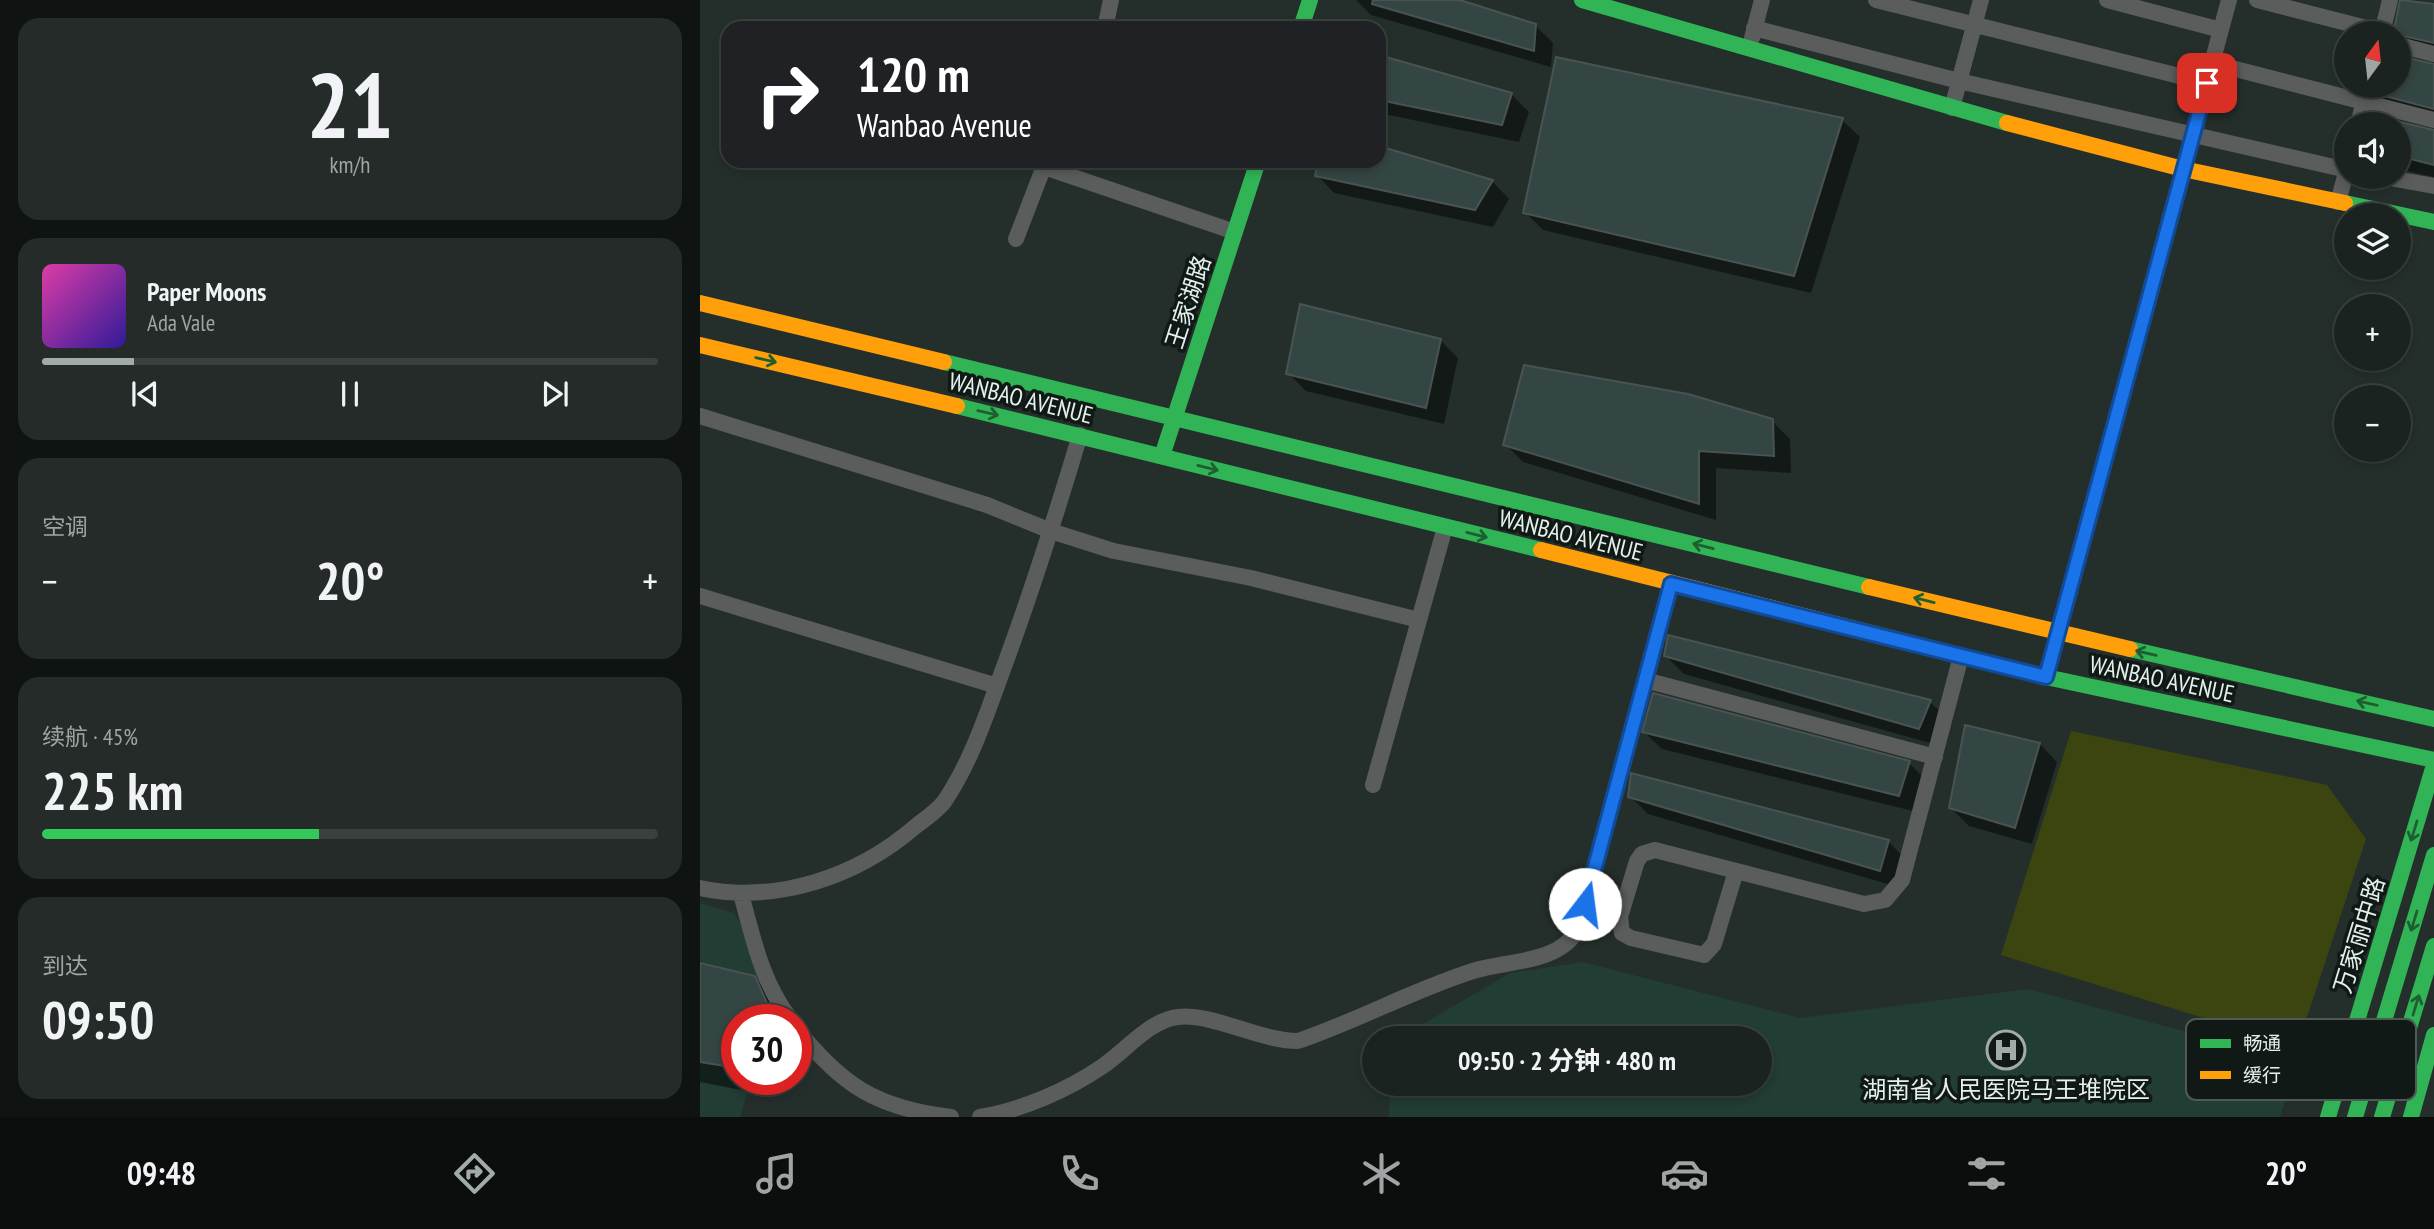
<!DOCTYPE html>
<html lang="zh">
<meta charset="utf-8">
<style>
body{margin:0;font-family:"PT Sans Narrow","Noto Sans SC",sans-serif;background:#242b29;color:#f1f3f6;height:100vh;display:flex;flex-direction:column;font-size:26px;white-space:nowrap}
*{box-sizing:border-box;margin:0}
p{font-size:23px;color:#a0a4a5}
.icon{flex:none;width:38px;height:38px;fill:none;stroke:currentColor;stroke-width:2;stroke-linecap:round;stroke-linejoin:round}
.map{position:relative;flex:1;overflow:hidden}
.sheet{display:flex;flex-direction:column;gap:18px;padding:18px;background:#0f1312;width:700px}
.sheet>*{flex:none}
.banner{position:absolute;left:21px;top:21px;width:665px;height:147px;border-radius:21px;box-shadow:0 4px 10px #0003,0 0 0 2px #39403e;background:#202124;color:#fff;overflow:hidden}
.needle{width:46px;rotate:15deg}
.controls{position:absolute;left:1634px;top:21px;display:grid;gap:14px}
.controls a{display:grid;place-items:center;width:77px;height:77px;border-radius:50%;background:#1b2320;box-shadow:0 4px 10px #0003,0 0 0 2px #39403e;font-size:35px}
.speed{position:absolute;left:21px;top:1004px;display:flex;gap:14px;font-size:35px;font-weight:700;text-align:center}
.speed>*{display:grid;place-content:center;width:91px;height:91px;border-radius:50%;background:#1b2320;box-shadow:0 4px 10px #0003,0 0 0 2px #39403e;line-height:1}
.speed .limit{border:10px solid #d22;background:#fff;color:#111}
.pin{position:absolute;display:grid;place-items:center;width:60px;height:60px;color:#fff;margin:-30px;border-radius:14px;box-shadow:0 4px 10px #0006}
.me{position:absolute;width:77px;margin:-38px;rotate:15deg;stroke-linejoin:round;filter:drop-shadow(0 0 5px #0008)}
.turn{display:flex;align-items:center;gap:24px;height:147px;padding:0 21px;font-size:32px}
.turn .icon{width:91px;height:91px;stroke-width:2.5}
.turn b{display:block;font-size:49px;line-height:60px}
.big{font-size:52px;font-weight:700;line-height:1.1}
.sheet .widget{flex:1;display:flex;flex-direction:column;justify-content:center;gap:10px;min-width:0;padding:0 24px;border-radius:21px;background:#242b29}
.sheet .dial{align-items:center;gap:0}
.dial b{font-size:91px;line-height:1}
.song{display:flex;align-items:center;gap:21px}
.cover{width:84px;height:84px;border-radius:10px;background:linear-gradient(135deg,hsl(320 70% 55%),hsl(250 70% 35%))}
.played{height:7px;border-radius:4px;background:linear-gradient(90deg,#a1aca8 15%,#39403e 15%)}
.keys{display:flex;justify-content:space-around;direction:ltr}
.heat{display:flex;justify-content:space-between;align-items:center;font-size:38px;direction:ltr}
.charge{height:10px;border-radius:5px;background:linear-gradient(90deg,#34c759 45%,#39403e 0)}
.trip{position:absolute;left:662px;top:1026px;width:410px;height:70px;border-radius:35px;background:#1b2320;box-shadow:0 4px 10px #0003,0 0 0 2px #39403e;font-weight:700;line-height:70px;text-align:center}
.menu{display:flex;height:112px;justify-content:space-around;align-items:center;background:#0b0e0d;color:#a0a4a5}
.menu .icon{width:49px;height:49px}
.menu .on{color:#a1aca8}
.menu b{font-size:32px;color:#f1f3f6}
main{display:flex;flex:1;min-height:0}
.map>svg:first-child{display:block}
.built{fill:#223d33}
.green{fill:#3c4510}
.shadow{fill:#0007}
.building{fill:#344644;stroke:#495351;stroke-width:2}
.lines{fill:none;stroke-linecap:round;stroke-linejoin:round}
.street{stroke:#5a5d5b;stroke-width:16}
.fast{stroke:#30b455;stroke-width:16}
.slow{stroke:#ff9f0a;stroke-width:16}
.oneway{stroke:#1e5f32}
.route-casing{stroke:#114b97;stroke-width:18}
.route{stroke:#1a73e8;stroke-width:12}
.labels{text-anchor:middle;dominant-baseline:central;stroke-width:7;stroke-linejoin:round;paint-order:stroke}
.street-label{font-size:24px;fill:#e4f0eb;stroke:#101915}
.poi-label{font-size:24px;fill:#e4f0eb;stroke:#101915}
.key{fill:#101915;stroke:#505a55;stroke-width:2}
.key-label{font-size:19px;fill:#e4f0eb}
</style>
<main>
<section class="sheet">
<div class="widget dial"><b>21</b><p>km/h</p></div>
<div class="widget">
<div class="song"><i class="cover"></i><div><b>Paper Moons</b><p>Ada Vale</p></div></div>
<div class="played"></div>
<div class="keys"><svg class="icon" aria-label="previous" viewBox="0 0 24 24"><path d="M18 5L8 12l10 7zM5 5v14"/></svg><svg class="icon" aria-label="pause" viewBox="0 0 24 24"><path d="M8 5v14M16 5v14"/></svg><svg class="icon" aria-label="next" viewBox="0 0 24 24"><path d="M6 5l10 7-10 7zM19 5v14"/></svg></div>
</div>
<div class="widget"><p>空调</p>
<div class="heat"><a>−</a><b class="big">20°</b><a>+</a></div>
</div>
<div class="widget"><p>续航 · 45%</p><b class="big">225 km</b><div class="charge"></div></div>
<div class="widget"><p>到达</p><b class="big">09:50</b></div>
</section>
<div class="map">
<svg width="1734" height="1117" viewBox="0 0 1734 1117">
<rect width="100%" height="100%" fill="#242f2b"/>
<path class="built" d="M0,903L34,913L73,980L68,1020H37V1080H51L40,1117H0Z
M883,962L1100,1018L1328,989L1598,1062L1580,1117H689L690,1083H1059V1038H699L810,973Z"/>
<path class="green" d="M1371,731L1627,785L1666,839L1597,1047L1301,955Z"/>
<path class="shadow" d="M656,0H754L835,25L853,43L851,67L671,15Z
M1702,0L1734,6V55L1699,44V33H1694Z
M679,57L811,94L829,112L819,142L679,113Z
M1734,65V121L1696,112L1679,94L1681,86H1699Z
M1672,117L1734,132V177L1699,169V124H1670Z
M1142,120L1160,137L1111,293L843,230L825,212Z
M679,147L792,181L809,199L793,227L634,193L617,175L620,161H679Z
M740,340L758,358L744,424L606,391L588,373Z
M1072,421L1090,439L1091,473L1016,468V520L823,462L805,444Z
M966,656L1230,702L1248,719L1237,745L984,674Z
M944,732L1209,763L1227,781L1217,812L962,749Z
M1340,744L1357,762L1332,844L1269,826L1251,808Z
M933,775L1189,842L1206,860L1198,887L948,814L930,796Z
M0,963L54,978L80,1004L88,1020H37V1080H62L56,1093L0,1082Z"/>
<path class="building" d="M673,0H760L836,24L834,51L672,4Z
M1700,0L1734,4V43L1699,35V31L1694,30Z
M679,55L812,93L802,125L679,100Z
M1699,56L1734,64V109L1677,94L1679,86H1699Z
M856,57L1143,118L1094,276L823,213Z
M1671,115L1734,130V165L1699,156V124H1669Z
M679,146L793,180L775,210L615,176L618,161H679Z
M600,304L741,339L726,408L586,374Z
M824,365L988,394L1073,419L1074,456L999,451V504L803,445Z
M968,635L1231,700L1219,729L964,656Z
M953,693L1210,761L1199,796L942,732Z
M1265,725L1340,743L1315,828L1249,808Z
M931,773L1189,840L1180,871L928,797Z
M0,963L55,976L67,1003L63,1020H37V1053L30,1067L0,1062Z"/>
<g class="lines">
<path class="street" d="M1176,0L1507,83
M1407,0L1521,30
M1557,0L1682,32
M405,28L411,0
M1054,28L1259,81L1647,170
M1682,33L1690,0
M1052,38L1062,0
M1699,45L1734,54
M1512,63L1734,120
M1252,108L1281,0
M1658,124L1668,86
M344,167L535,232
M1684,177L1734,186
M1638,202L1647,169
M316,239L346,161
M0,416L287,505L351,531L414,551L551,578L719,620
M0,596L297,686
M1346,677L1529,0
M945,680L1235,757
M673,785L745,527
M1036,871L1014,944L1004,955L931,938L922,933L920,917L937,861L942,854L955,850L1164,904L1185,900L1202,880L1261,656
M0,888C77,904 157,877 216,826C225,819 237,811 244,802C271,762 286,716 302,672C331,594 356,515 380,435
M41,894C53,938 62,983 91,1020
M96,1028C142,1086 177,1108 251,1117
M280,1117C322,1110 368,1090 403,1066C425,1051 450,1020 478,1017C513,1013 559,1041 598,1041C657,1021 713,990 773,971C808,960 859,964 878,929L971,584"/>
<path class="fast" d="M882,0L1307,123
M601,28L610,0
M1645,203L1734,222
M244,362L1169,587
M257,406L841,550
M462,456L558,161
M1430,649L1734,719
M1247,652L1346,677L1734,760
M1628,1117L1734,765
M1655,1117L1734,855
M1682,1117L1734,946
M1711,1117L1734,1035"/>
<path class="slow" d="M1307,123L1483,169L1645,203
M0,303L244,362
M0,345L257,406
M841,550L1247,652
M1169,587L1430,649"/>
</g>
<defs><path id="oneway-shaft" d="M-6 0H5M1.5-3L5.5 0L1.5 3" fill="none" stroke-width="1.6" stroke-linecap="round" stroke-linejoin="round" transform="scale(1.75)"/></defs>
<g class="oneway">
<use href="#oneway-shaft" transform="translate(66 360) rotate(13)"/>
<use href="#oneway-shaft" transform="translate(288 413) rotate(13)"/>
<use href="#oneway-shaft" transform="translate(508 468) rotate(14)"/>
<use href="#oneway-shaft" transform="translate(777 535) rotate(14)"/>
<use href="#oneway-shaft" transform="translate(1003 546) rotate(-166)"/>
<use href="#oneway-shaft" transform="translate(1224 600) rotate(-166)"/>
<use href="#oneway-shaft" transform="translate(1446 653) rotate(-167)"/>
<use href="#oneway-shaft" transform="translate(1667 703) rotate(-167)"/>
<use href="#oneway-shaft" transform="translate(1714 831) rotate(107)"/>
<use href="#oneway-shaft" transform="translate(1714 921) rotate(107)"/>
<use href="#oneway-shaft" transform="translate(1716 1005) rotate(-73)"/>
</g>
<g class="lines">
<defs>
<path id="route" d="M885,904L971,584L1346,677L1507,83"/>
</defs>
<use href="#route" class="route-casing"/>
<use href="#route" class="route"/>
</g>
<defs>
<symbol id="hospital-ring" viewBox="-11 -11 22 22"><circle r="9.5" fill="#101915" stroke="#a1aca8" stroke-width="1.5"/><path d="M-5-5h3v3.5h4V-5h3V5h-3V1.5h-4V5h-3Z" fill="#a1aca8"/></symbol>
</defs>
<g fill-rule="evenodd">
<use href="#hospital-ring" x="1284" y="1028" width="44" height="44"/>
</g>
<g class="labels">
<g class="street-label">
<text transform="translate(488 302) rotate(-72)">王家湖路</text>
<text transform="translate(321 398) rotate(14)">WANBAO AVENUE</text>
<text transform="translate(871 535) rotate(14)">WANBAO AVENUE</text>
<text transform="translate(1462 679) rotate(12)">WANBAO AVENUE</text>
<text transform="translate(1659 935) rotate(-73)">万家丽中路</text>
</g>
<g class="poi-label">
<text x="1306" y="1089">湖南省人民医院马王堆院区</text>
</g>
</g>
<rect x="1486" y="1019" width="230" height="81" rx="10" class="key"/>
<rect x="1500" y="1039" width="31" height="9" fill="#30b455"/>
<rect x="1500" y="1071" width="31" height="8" fill="#ff9f0a"/>
<g class="key-label">
<text x="1543" y="1050">畅通</text>
<text x="1543" y="1082">缓行</text>
</g>
</svg>
<div class="controls">
<a><svg class="needle" viewBox="-14 -14 28 28"><path d="M0-13l5 13h-10z" fill="#e53935"/><path d="M0 13l5-13h-10z" fill="#a0a4a5"/></svg></a>
<a><svg class="icon" aria-label="sound" viewBox="0 0 24 24"><path d="M4 9h4l5-4v14l-5-4H4zM17 9q2 3 0 6"/></svg></a>
<a><svg class="icon" aria-label="layers" viewBox="0 0 24 24"><path d="M12 4l9 5-9 5-9-5zM3 14l9 5 9-5"/></svg></a>
<a>+</a>
<a>−</a>
</div>
<div class="speed"><div class="limit">30</div></div>
<div class="pin" style="left:1507px;top:83px;background:#d93025"><svg class="icon" aria-label="arrive" viewBox="0 0 24 24"><path d="M6 21V4h12l-3 4 3 4H6"/></svg></div>
<svg class="me" style="left:885px;top:904px" viewBox="-20 -20 40 40"><circle r="19" fill="#fff"/><path d="M0-13L10 11 0 6-10 11z" fill="#1a73e8"/></svg>
<div class="trip">09:50 · 2 分钟 · 480 m</div>
<div class="banner">
<div class="turn"><svg class="icon" aria-label="right" viewBox="0 0 24 24"><path d="M7 20v-9h11M14 6l5 5-5 5"/></svg><div><b>120 m</b>Wanbao Avenue</div></div>
</div>
</div>
</main>
<nav class="menu">
<b>09:48</b>
<svg class="icon on" aria-label="directions" viewBox="0 0 24 24"><path d="M12 3l9 9-9 9-9-9zM9 14v-3h6M13 9l2 2-2 2"/></svg>
<svg class="icon" aria-label="music" viewBox="0 0 24 24"><path d="M9 18V5l10-2v13"/><circle cx="6" cy="18" r="3"/><circle cx="16" cy="16" r="3"/></svg>
<svg class="icon" aria-label="phone" viewBox="0 0 24 24"><path d="M5 4h4l2 5-3 2q2 4 5 5l2-3 5 2v4C11 20 4 13 5 4z"/></svg>
<svg class="icon" aria-label="climate" viewBox="0 0 24 24"><path d="M12 3v18M4 7l16 10M4 17L20 7"/></svg>
<svg class="icon" aria-label="car" viewBox="0 0 24 24"><path d="M5 17H2v-5l4-1 3-4h7l3 4 3 1v5h-3M9 17h6M6 11h13"/><circle cx="7" cy="17" r="2"/><circle cx="17" cy="17" r="2"/></svg>
<svg class="icon" aria-label="filters" viewBox="0 0 24 24"><path d="M4 7h16M4 17h16"/><circle cx="9" cy="7" r="2"/><circle cx="15" cy="17" r="2"/></svg>
<b>20°</b>
</nav>
